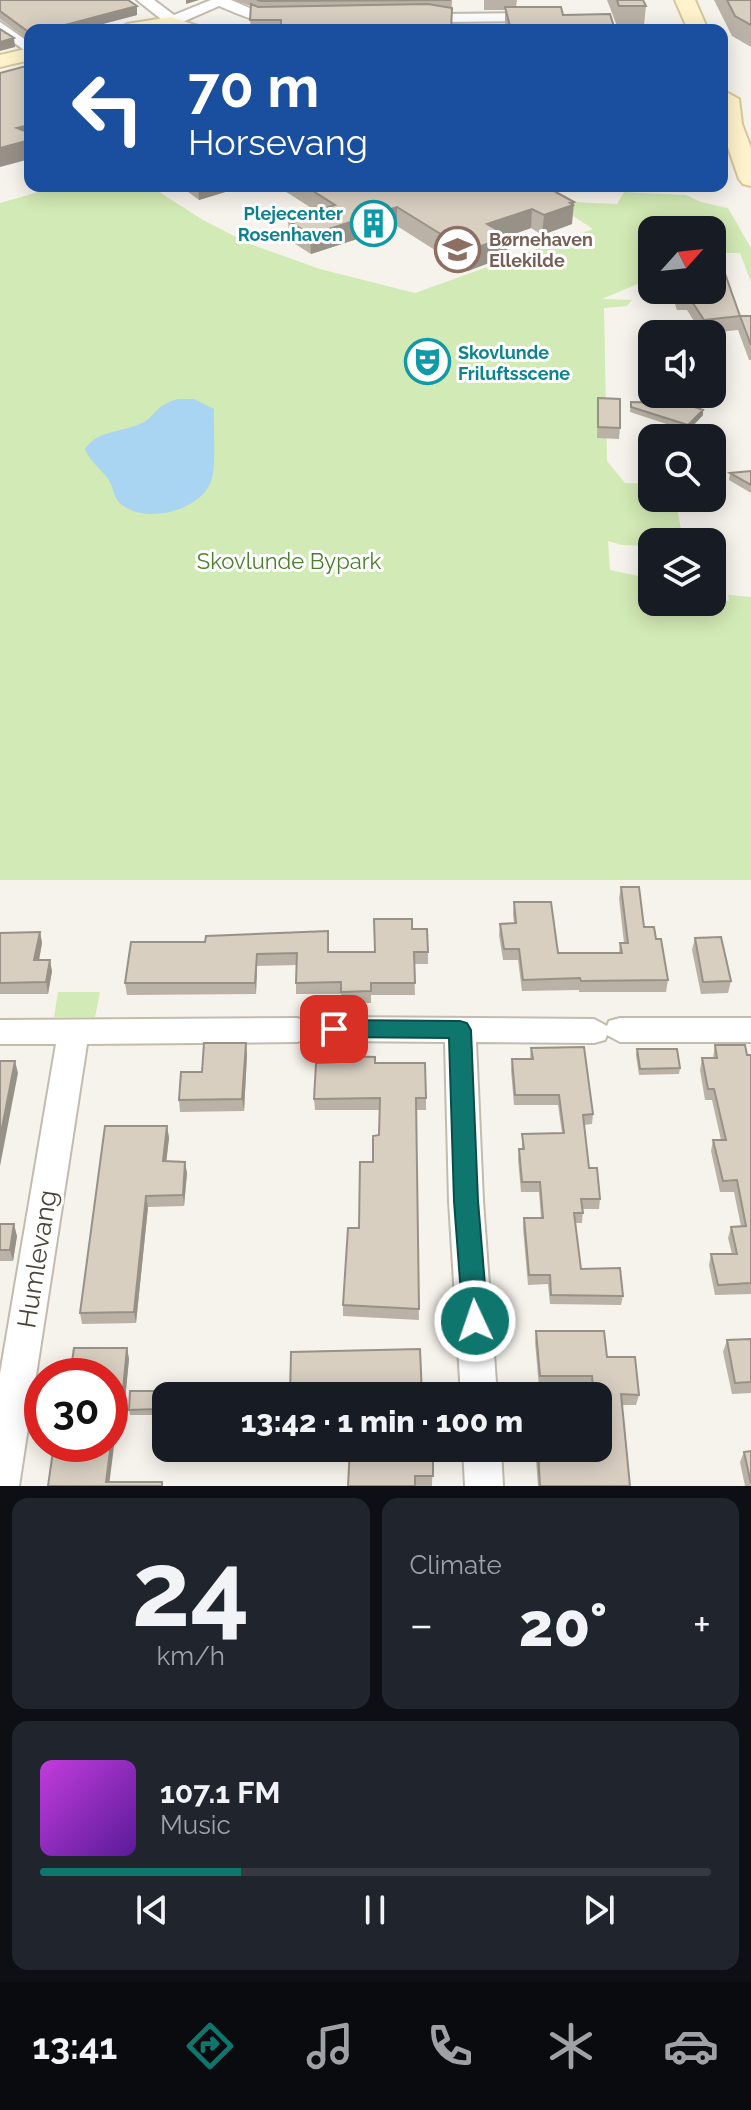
<!DOCTYPE html>
<meta charset="utf-8">
<style>
body{margin:0;font-family:Raleway,sans-serif;background:#20242c;color:#f1f3f6;height:100vh;display:flex;flex-direction:column;font-size:30px;white-space:nowrap}
*{box-sizing:border-box;margin:0}
p{font-size:26px;color:#9ea1a6}
.icon{flex:none;width:44px;height:44px;fill:none;stroke:currentColor;stroke-width:2;stroke-linecap:round;stroke-linejoin:round}
.map{position:relative;height:1486px;overflow:hidden}
.drawer{display:flex;flex-direction:column;gap:12px;padding:12px;background:#0d0f14;flex:1}
.drawer>*{flex:none}
.guide{position:absolute;left:24px;top:24px;width:704px;height:168px;border-radius:16px;box-shadow:0 4px 20px #0003;background:#1a4fa0;color:#fff;overflow:hidden}
.needle{width:52px;rotate:63deg}
.buttons{position:absolute;left:638px;top:216px;display:grid;gap:16px}
.buttons a{display:grid;place-items:center;width:88px;height:88px;border-radius:16px;background:#171b24;box-shadow:0 4px 20px #0003;font-size:40px}
.speed{position:absolute;left:24px;top:1358px;display:flex;gap:16px;font-size:40px;font-weight:700;text-align:center}
.speed>*{display:grid;place-content:center;width:104px;height:104px;border-radius:50%;background:#171b24;box-shadow:0 4px 20px #0003;line-height:1}
.speed .limit{border:12px solid #d22;background:#fff;color:#111}
.pin{position:absolute;display:grid;place-items:center;width:68px;height:68px;color:#fff;margin:-34px;border-radius:16px;box-shadow:0 4px 12px #0006}
.me{position:absolute;width:88px;margin:-44px;rotate:357deg;stroke-linejoin:round;filter:drop-shadow(0 0 6px #0008)}
.turn{display:flex;align-items:center;gap:28px;height:168px;padding:0 32px;font-size:36px}
.turn .icon{width:104px;height:104px;stroke-width:2.5}
.turn b{display:block;font-size:56px;line-height:68px}
.big{font-size:60px;font-weight:800;line-height:1.1}
.drawer .tile{flex:1;display:flex;flex-direction:column;justify-content:center;gap:12px;min-width:0;padding:0 28px;border-radius:16px;background:#20242c}
.drawer .dial{align-items:center;gap:0}
.dial b{font-size:104px;line-height:1}
.song{display:flex;align-items:center;gap:24px}
.cover{width:96px;height:96px;border-radius:12px;background:linear-gradient(135deg,hsl(290 70% 55%),hsl(270 70% 35%))}
.played{height:8px;border-radius:4px;background:linear-gradient(90deg,#0f766e 30%,#363941 30%)}
.keys{display:flex;justify-content:space-around;direction:ltr}
.heat{display:flex;justify-content:space-between;align-items:center;font-size:44px;direction:ltr}
.drawer .tiles{flex:1;display:grid;gap:12px;grid-template-columns:1fr 1fr}
.tile:last-child{grid-column:span 2}
.trip{position:absolute;left:152px;top:1382px;width:460px;height:80px;border-radius:16px;background:#171b24;box-shadow:0 4px 20px #0003;font-weight:800;line-height:80px;text-align:center}
.tabs{display:flex;height:128px;justify-content:space-around;align-items:center;background:#090b0e;color:#9ea1a6}
.tabs .icon{width:56px;height:56px}
.tabs .active{color:#0f766e}
.tabs b{font-size:36px;color:#f1f3f6}
.map>svg:first-child{display:block}
.green{fill:#d2eab5}
.water{fill:#a9d4f2}
.lines{fill:none;stroke-linecap:round;stroke-linejoin:round}
.street-casing{stroke:#c2bbae;stroke-width:4}
.secondary-casing{stroke:#d6c79b;stroke-width:4}
.street{fill:#fff;fill-rule:evenodd}
.secondary{fill:#fff3cd;fill-rule:evenodd}
.wall{fill:#bab2a6}
.shaded-wall{fill:#979187}
.building{fill:#d8cfc1;stroke:#979187;stroke-width:2}
.route{fill:#0f766e;stroke:#0a4d48;stroke-width:2}
.labels{text-anchor:middle;dominant-baseline:central;stroke-width:6;stroke-linejoin:round;paint-order:stroke}
.far-culture-label{font-size:18px;font-weight:bold;fill:#0d838f;stroke:#fff;text-anchor:end}
.far-education-label{font-size:18px;font-weight:bold;fill:#785e54;stroke:#fff;text-anchor:start}
.park-label{font-size:22px;fill:#4a7f2a;stroke:#fff}
.near-street-label{font-size:26px;fill:#4b4439;stroke:#fff}
</style>
<div class="map">
<svg width="751" height="1486" viewBox="0 0 751 1486">
<rect width="100%" height="100%" fill="#f6f3ec"/>
<path class="green" d="M59,186H150L203,220L250,244L320,269L415,293L593,229L550,201L617,204L624,192L686,195L701,202L728,208L751,248V282L740,253H712V230H652V278L602,299L632,300L627,306L604,308L607,461L625,483L652,484V498H675L681,529L673,541L652,542V546L622,545L608,541L610,570L652,579V602H712V592H715L716,600L729,601L728,595L751,597V880H0V203Z
M58,992H100L95,1017H54Z"/>
<path class="water" d="M178,399H194L214,409C213,428 217,469 210,484C197,511 147,524 122,505C115,500 114,492 111,484C105,471 90,463 85,449C97,430 124,432 142,423C157,416 153,406 178,399Z"/>
<g class="lines">
<defs>
<path id="street" d="M137,0H154L174,15L211,0H231L261,13H286L293,17C273,32 239,14 219,6L171,27Z
M417,11L447,14L538,13L545,17L538,21L447,22L412,18V12Z
M0,22L30,43V54L0,33Z
M334,1017L594,1019L607,1026L609,1021L620,1018H751V1042H620L607,1035L605,1040L594,1043L476,1042L483,1201L497,1396H461L449,1201L445,1042L334,1041L323,1038L319,1029L323,1020Z
M297,1018L308,1021L312,1030L308,1039L297,1042L87,1044L19,1486H0V1374L56,1044H0V1020Z
M463,1448H501L503,1486H465Z"/>
<path id="secondary" d="M675,0H695L708,30H688Z
M171,17L198,26L201,30H117L127,24Z
M30,48V60L0,67V55Z
M728,93L739,99L742,124L751,148V186L743,184L739,179L722,130V94Z"/>
</defs>
<use href="#street" class="street-casing"/>
<use href="#secondary" class="secondary-casing"/>
<use href="#street" class="street"/>
<use href="#secondary" class="secondary"/>
</g>
<path class="wall" d="M0,0L137,6V15L80,30H30V41L0,19Z
M234,0H452L451,30H250L251,6Z
M484,0H517L516,7L563,15L615,30H506L505,25V10H484Z
M607,0H643L646,6L644,25L617,26Z
M714,0H751V47L732,36Z
M180,186H245L199,200Z
M277,186H506L572,221V224L542,235L531,228L507,236V256L468,271L397,226L311,254L289,240L288,220L316,211Z
M670,290H712L740,316H751V360H749L738,330L702,334L687,310H677Z
M669,394H684L671,403L703,415L688,431L630,412L631,402L671,403Z
M598,398L620,428L619,439L597,438Z
M751,471V493L729,480L730,473Z
M621,887L644,927L656,939L668,980L666,992H579V990L522,991L518,960H503L499,935L500,924L514,923L513,914L514,902L558,953H619L620,943H624L619,898Z
M412,929L428,952V964H414L415,995H371V1003H341V994H296V965L257,966L256,994L127,995L125,983L131,942L328,952H375Z
M40,932L42,943L39,960L52,971L48,994H0V933Z
M695,938L731,981L728,993L701,994L692,950Z
M246,1043L247,1055L244,1111L180,1112L179,1100L202,1072Z
M715,1045L751,1055V1294L715,1295L709,1265L711,1254H732L728,1238L731,1227L741,1226L734,1192H720L711,1151L713,1140H721L712,1100H705L700,1070L702,1058H713Z
M531,1048L593,1114L592,1124L584,1125L589,1168L600,1199L599,1209H583L582,1223H575L581,1269L623,1296L621,1305L550,1304L548,1284L528,1285L523,1228L524,1218H541L539,1192H521L518,1159L519,1149H522V1134L562,1133L558,1105H514L511,1070L512,1059H530Z
M637,1049L680,1068L679,1074L639,1075L636,1055Z
M339,1062L375,1063L426,1098V1110H416L419,1320L343,1316V1305L379,1135V1110H315L314,1099Z
M167,1126L169,1138L166,1162L187,1173L184,1206L148,1207L136,1323L82,1324L80,1313Z
M0,1224L17,1236L13,1261H0Z
M536,1331L607,1357L639,1395L636,1405H622L630,1486H538L536,1460H510L509,1448H541V1450H587V1448H598V1396H591L590,1387H539L535,1342Z
M751,1339V1393L732,1394L723,1352L727,1340Z
M127,1348L129,1359L125,1400H110V1376Z
M159,1391V1415H130L129,1410Z
M338,1448H433L432,1486H348L350,1458H338Z
M744,1452L751,1486H745L740,1462Z"/>
<path class="shaded-wall" d="M186,0H199L186,4Z
M137,6V15L80,30H46Z
M14,38L15,47L0,51V42Z
M30,125V159L0,167V148L17,128Z
M198,186H245L199,200Z
M574,202L572,224L542,235L544,215Z
M397,207V226L311,254L310,235Z
M532,209L531,228L486,244L487,224Z
M508,236L507,256L468,271V251Z
M676,394H684L671,403L672,397Z
M703,410V415L688,431V425Z
M40,932L42,943L37,971L34,960Z
M257,954V966L256,994L255,983Z
M50,960L52,971L48,994L46,982Z
M246,1043L247,1055L244,1111L242,1099Z
M15,1061L18,1073L0,1166V1138Z
M167,1126L169,1138L165,1173L163,1161Z
M185,1162L187,1173L184,1206L183,1195Z
M146,1196L148,1207L136,1323L134,1312Z
M14,1224L17,1236L13,1261L10,1250Z
M127,1348L129,1359L125,1400L123,1389Z
M113,1428L115,1438L109,1486L106,1482Z"/>
<path class="building" d="M0,0H128L137,6L46,30H30V33L0,11Z
M257,0H451L261,1Z
M617,0H643L646,6H619Z
M727,0H751V25L735,16Z
M251,4L258,7L428,4L452,8L451,30H281V20H250Z
M505,7H561L563,15L610,14L615,30H511Z
M0,29L14,38L0,42Z
M30,65V125L17,128L30,133V140L0,148V73Z
M305,186H506L509,188L515,186H545L574,202L570,203L573,205L544,215L532,209L487,224L508,236L468,251L397,207L310,235L288,220L335,205Z
M712,268H723L740,316H751V345L740,316L704,320L689,297H679L676,290H712Z
M598,398L620,399V428L598,427Z
M631,402L683,403L703,410L688,425L631,407Z
M751,471V485L730,473Z
M621,887H639L644,927H654L656,939H661L668,980L581,981L580,978L523,980L519,949H504L500,924L516,923L514,902H551L558,953H622L620,943H628Z
M374,919H412V929H427L428,952H414L415,983H371V991L341,992V982L296,983L297,953L257,954L255,983H125L131,942H205L206,936L328,931V952H375Z
M40,932L34,960H50L46,982L0,983V933Z
M721,937L731,981L703,982L695,938Z
M204,1043H246L242,1099L179,1100L181,1072H202Z
M715,1045H745L747,1055H751V1283L718,1285L711,1254H737L731,1227L746,1226L737,1180L723,1181L713,1140H726L714,1089H708L702,1058H717Z
M584,1047L593,1114L583,1115L589,1168H597L600,1199H581L583,1213H574L581,1269L620,1268L623,1296L551,1295L550,1275H529L524,1218H543L540,1182H522L519,1149H524L522,1134L564,1133L559,1095H515L512,1059H533L531,1048Z
M637,1049H677L680,1068L640,1069Z
M339,1056L375,1057V1063H425L426,1098H416L419,1309L343,1305L348,1228H359L360,1162H373V1136L379,1135L380,1098L314,1099L316,1063L339,1062Z
M0,1061H15L0,1138Z
M105,1126H167L163,1161L185,1162L183,1195L146,1196L134,1312L80,1313Z
M0,1224H14L10,1250H0Z
M536,1331H604L607,1357H635L639,1395L621,1394L630,1486H540L538,1450H511V1448H541V1450H590L589,1448H598V1396H594L592,1376H540Z
M751,1339V1382L735,1383L727,1340Z
M74,1348H127L123,1389H110V1376H70Z
M420,1349L422,1396H290L291,1352Z
M130,1391H159L158,1409L129,1410Z
M110,1428H113L106,1482H162V1486H48L54,1444H110Z
M350,1448H433V1476H415V1486H348Z
M751,1451V1484L744,1452Z"/>
<path class="route" d="M334,1020L460,1021L467,1023L471,1030L478,1201L488,1321L484,1329L475,1332L466,1329L463,1321L454,1201L449,1038L334,1037L327,1035L323,1029L327,1023Z"/>
<defs>
<symbol id="building-ring" viewBox="-11 -11 22 22"><circle r="9.5" fill="#fff" stroke="#0f9aa8" stroke-width="1.5"/><path d="M-4-6H4V6H1V3H-1V6H-4ZM-2.5-4.3h1.7v1.8h-1.7ZM.8-4.3h1.7v1.8H.8ZM-2.5-1h1.7V.8h-1.7ZM.8-1h1.7V.8H.8Z" fill="#0f9aa8"/></symbol>
<symbol id="school-ring" viewBox="-11 -11 22 22"><circle r="9.5" fill="#fff" stroke="#8d6e63" stroke-width="1.5"/><path d="M0-5L7-2L0 1L-7-2ZM-4 1L0 2.5L4 1V4Q0 6-4 4Z" fill="#8d6e63"/></symbol>
<symbol id="theatre-ring" viewBox="-11 -11 22 22"><circle r="9.5" fill="#fff" stroke="#0f9aa8" stroke-width="1.5"/><path d="M-5-5.5Q0-4 5-5.5V0Q5 5 0 6Q-5 5-5 0ZM-3.3-2.5H-1v1.5H-3.3ZM1-2.5H3.3v1.5H1ZM-2.8 1Q0 5.5 2.8 1Z" fill="#0f9aa8"/></symbol>
</defs>
<g fill-rule="evenodd">
<use href="#building-ring" x="348" y="198" width="51" height="51"/>
<use href="#school-ring" x="432" y="224" width="51" height="51"/>
<use href="#theatre-ring" x="402" y="336" width="51" height="51"/>
</g>
<g class="labels">
<g class="far-culture-label">
<text x="343" y="213">Plejecenter<tspan x="343" dy="21">Rosenhaven</tspan></text>
<text x="458" y="352" text-anchor="start">Skovlunde<tspan x="458" dy="21">Friluftsscene</tspan></text>
</g>
<g class="far-education-label">
<text x="489" y="239">Børnehaven<tspan x="489" dy="21">Ellekilde</tspan></text>
</g>
<g class="park-label">
<text x="289" y="561">Skovlunde Bypark</text>
</g>
<g class="near-street-label">
<text transform="translate(37 1259) rotate(-81)">Humlevang</text>
</g>
</g>
</svg>
<div class="buttons">
<a><svg class="needle" viewBox="-14 -14 28 28"><path d="M0-13l5 13h-10z" fill="#e53935"/><path d="M0 13l5-13h-10z" fill="#9ea1a6"/></svg></a>
<a><svg class="icon" aria-label="sound" viewBox="0 0 24 24"><path d="M4 9h4l5-4v14l-5-4H4zM17 9q2 3 0 6"/></svg></a>
<a><svg class="icon" aria-label="search" viewBox="0 0 24 24"><circle cx="10" cy="10" r="6"/><path d="M15 15l6 6"/></svg></a>
<a><svg class="icon" aria-label="layers" viewBox="0 0 24 24"><path d="M12 4l9 5-9 5-9-5zM3 14l9 5 9-5"/></svg></a>
</div>
<div class="speed"><div class="limit">30</div></div>
<div class="pin" style="left:334px;top:1029px;background:#d93025"><svg class="icon" aria-label="arrive" viewBox="0 0 24 24"><path d="M6 21V4h12l-3 4 3 4H6"/></svg></div>
<svg class="me" style="left:475px;top:1321px" viewBox="-20 -20 40 40"><circle r="17" fill="#0f766e" stroke="#fff" stroke-width="3"/><path d="M0-11L8 9 0 5-8 9z" fill="#fff"/></svg>
<div class="trip">13:42 · 1 min · 100 m</div>
<div class="guide">
<div class="turn"><svg class="icon" aria-label="left" viewBox="0 0 24 24"><path d="M17 20v-9H6M10 6l-5 5 5 5"/></svg><div><b>70 m</b>Horsevang</div></div>
</div>
</div>
<section class="drawer">
<div class="tiles">
<div class="tile dial"><b>24</b><p>km/h</p></div>
<div class="tile"><p>Climate</p>
<div class="heat"><a>−</a><b class="big">20°</b><a>+</a></div>
</div>
<div class="tile">
<div class="song"><i class="cover"></i><div><b>107.1 FM</b><p>Music</p></div></div>
<div class="played"></div>
<div class="keys"><svg class="icon" aria-label="previous" viewBox="0 0 24 24"><path d="M18 5L8 12l10 7zM5 5v14"/></svg><svg class="icon" aria-label="pause" viewBox="0 0 24 24"><path d="M8 5v14M16 5v14"/></svg><svg class="icon" aria-label="next" viewBox="0 0 24 24"><path d="M6 5l10 7-10 7zM19 5v14"/></svg></div>
</div>
</div>
</section>
<nav class="tabs">
<b>13:41</b>
<svg class="icon active" aria-label="directions" viewBox="0 0 24 24"><path d="M12 3l9 9-9 9-9-9zM9 14v-3h6M13 9l2 2-2 2"/></svg>
<svg class="icon" aria-label="music" viewBox="0 0 24 24"><path d="M9 18V5l10-2v13"/><circle cx="6" cy="18" r="3"/><circle cx="16" cy="16" r="3"/></svg>
<svg class="icon" aria-label="phone" viewBox="0 0 24 24"><path d="M5 4h4l2 5-3 2q2 4 5 5l2-3 5 2v4C11 20 4 13 5 4z"/></svg>
<svg class="icon" aria-label="climate" viewBox="0 0 24 24"><path d="M12 3v18M4 7l16 10M4 17L20 7"/></svg>
<svg class="icon" aria-label="car" viewBox="0 0 24 24"><path d="M5 17H2v-5l4-1 3-4h7l3 4 3 1v5h-3M9 17h6M6 11h13"/><circle cx="7" cy="17" r="2"/><circle cx="17" cy="17" r="2"/></svg>
</nav>
